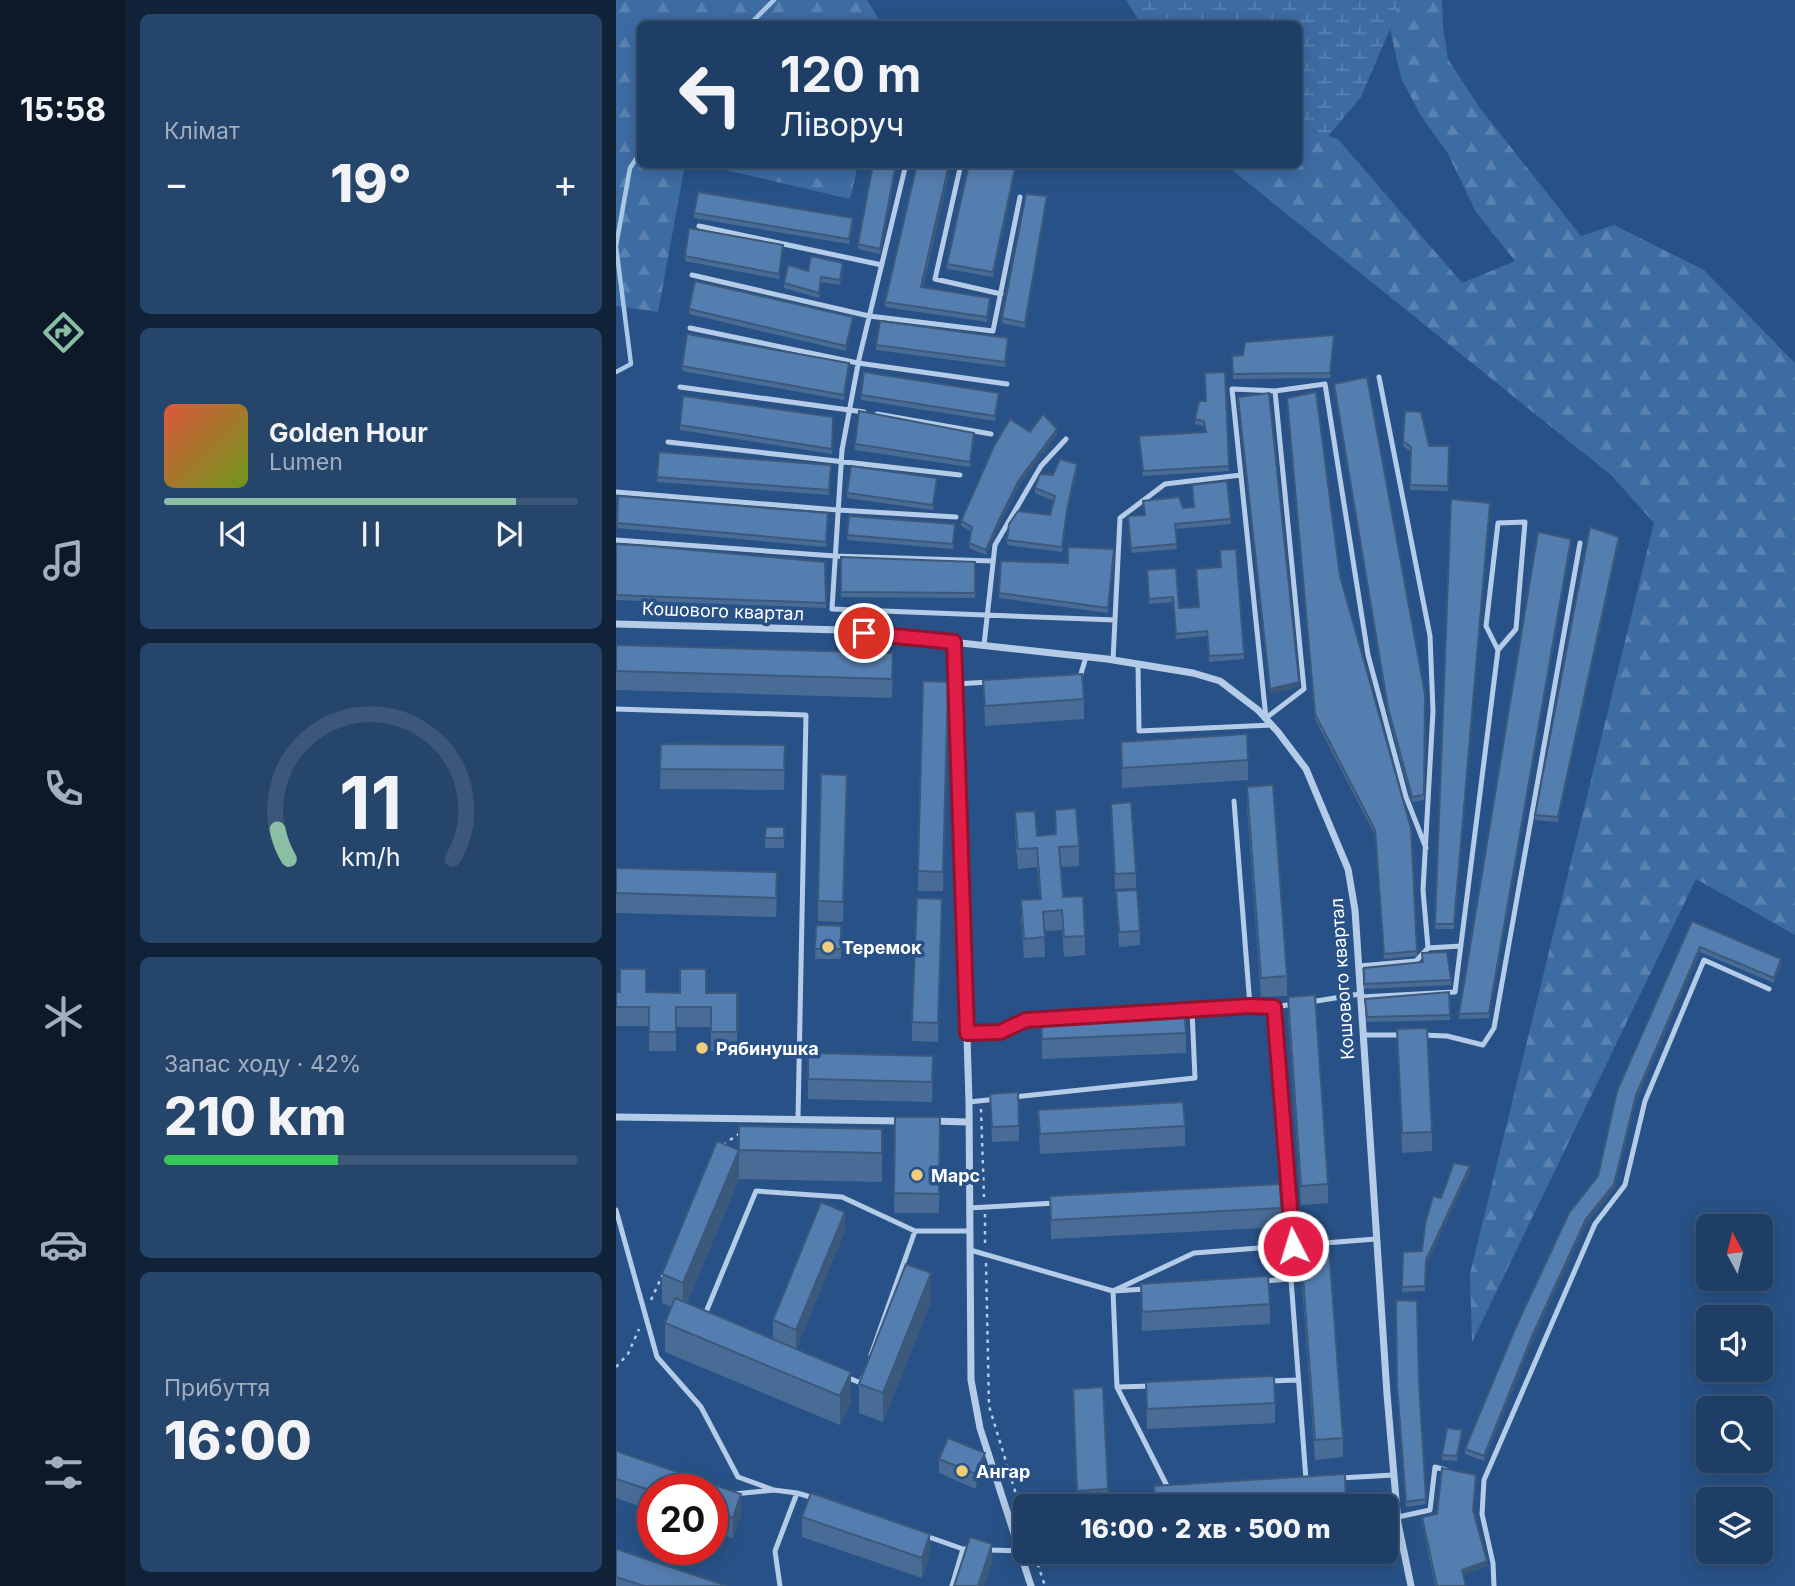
<!DOCTYPE html>
<html lang="uk">
<meta charset="utf-8">
<style>
body{margin:0;font-family:Inter,sans-serif;background:#26456b;color:#f1f3f6;height:100vh;display:flex;flex-direction:column;font-size:26px;white-space:nowrap}
*{box-sizing:border-box;margin:0}
p{font-size:23px;color:#a1aebf}
.icon{flex:none;width:38px;height:38px;fill:none;stroke:currentColor;stroke-width:2;stroke-linecap:round;stroke-linejoin:round}
.map{position:relative;flex:1;overflow:hidden}
.panel{display:flex;flex-direction:column;gap:14px;padding:14px;background:#102238;width:490px}
.panel>*{flex:none}
.banner{position:absolute;left:21px;top:21px;width:665px;height:147px;border-radius:10px;box-shadow:0 4px 18px #0003,0 0 0 2px #3c5779;background:#1e3e65;color:#f1f3f6;overflow:hidden}
.needle{width:46px;rotate:353deg}
.fabs{position:absolute;left:1080px;top:1214px;display:grid;gap:14px}
.fabs a{display:grid;place-items:center;width:77px;height:77px;border-radius:10px;background:#1e3e65;box-shadow:0 4px 18px #0003,0 0 0 2px #3c5779;font-size:35px}
.speed{position:absolute;left:21px;top:1474px;display:flex;gap:14px;font-size:35px;font-weight:700;text-align:center}
.speed>*{display:grid;place-content:center;width:91px;height:91px;border-radius:50%;background:#1e3e65;box-shadow:0 4px 18px #0003,0 0 0 2px #3c5779;line-height:1}
.speed .limit{border:10px solid #d22;background:#fff;color:#111}
.pin{position:absolute;display:grid;place-items:center;width:60px;height:60px;color:#fff;margin:-30px;border:4px solid #fff;border-radius:50%;box-shadow:0 2px 7px #0007}
.me{position:absolute;width:77px;margin:-38px;rotate:355deg;stroke-linejoin:round;filter:drop-shadow(0 0 5px #0008)}
.turn{display:flex;align-items:center;gap:24px;height:147px;padding:0 28px;font-size:32px}
.turn .icon{width:91px;height:91px;stroke-width:2.5}
.turn b{display:block;font-size:49px;line-height:60px}
.big{font-size:52px;font-weight:800;line-height:1.1}
.panel .widget{flex:1;display:flex;flex-direction:column;justify-content:center;gap:10px;min-width:0;padding:0 24px;border-radius:10px;background:#26456b}
.panel .dial{align-items:center;gap:0}
.dial svg{height:182px;overflow:visible;fill:none;stroke:#3c5779;stroke-width:7;stroke-linecap:round;text-anchor:middle}
.dial text{fill:#f1f3f6;stroke:none}
.song{display:flex;align-items:center;gap:21px}
.cover{width:84px;height:84px;border-radius:10px;background:linear-gradient(135deg,hsl(10 70% 55%),hsl(80 70% 35%))}
.played{height:7px;border-radius:4px;background:linear-gradient(90deg,#8abfa5 85%,#3c5779 85%)}
.keys{display:flex;justify-content:space-around;direction:ltr}
.heat{display:flex;justify-content:space-between;align-items:center;font-size:38px;direction:ltr}
.charge{height:10px;border-radius:5px;background:linear-gradient(90deg,#34c759 42%,#3c5779 0)}
.trip{position:absolute;left:397px;top:1494px;width:385px;height:70px;border-radius:10px;background:#1e3e65;box-shadow:0 4px 18px #0003,0 0 0 2px #3c5779;font-weight:800;line-height:70px;text-align:center}
main{display:flex;flex:1;min-height:0}
.tabs{display:flex;flex-direction:column;width:126px;justify-content:space-around;align-items:center;background:#0c1928;color:#a1aebf}
.tabs .icon{width:49px;height:49px}
.tabs .current{color:#8abfa5}
.tabs b{font-size:32px;color:#f1f3f6}
.map>svg:first-child{display:block}
.forest{fill:url(#forest-firs)}
.wetland{fill:url(#wetland-marsh)}
.lines{fill:none;stroke-linecap:round;stroke-linejoin:round}
.stream{stroke:#a9c7e8;stroke-width:4.5}
.path{stroke:#b4cce8;stroke-width:2.5;stroke-dasharray:3.5 5;stroke-linecap:butt}
.lane{stroke:#b4cce8;stroke-width:5}
.street{stroke:#b4cce8;stroke-width:7}
.wall{fill:#496c97}
.shaded-wall{fill:#3c587b}
.building{fill:#557eb0;stroke:#3c587b;stroke-width:2}
.route-casing{stroke:#92132f;stroke-width:18}
.route{stroke:#e11d48;stroke-width:12}
.poi-dot{fill:#f0cd7a;stroke:#285287;stroke-width:2.5}
.labels{text-anchor:middle;dominant-baseline:central;stroke-width:7;stroke-linejoin:round;paint-order:stroke}
.street-label{font-size:18px;fill:#fff;stroke:#285287}
.poi-label{font-size:18px;font-weight:bold;fill:#fff;stroke:#285287;text-anchor:start}
</style>
<main>
<nav class="tabs">
<b>15:58</b>
<svg class="icon current" aria-label="directions" viewBox="0 0 24 24"><path d="M12 3l9 9-9 9-9-9zM9 14v-3h6M13 9l2 2-2 2"/></svg>
<svg class="icon" aria-label="music" viewBox="0 0 24 24"><path d="M9 18V5l10-2v13"/><circle cx="6" cy="18" r="3"/><circle cx="16" cy="16" r="3"/></svg>
<svg class="icon" aria-label="phone" viewBox="0 0 24 24"><path d="M5 4h4l2 5-3 2q2 4 5 5l2-3 5 2v4C11 20 4 13 5 4z"/></svg>
<svg class="icon" aria-label="climate" viewBox="0 0 24 24"><path d="M12 3v18M4 7l16 10M4 17L20 7"/></svg>
<svg class="icon" aria-label="car" viewBox="0 0 24 24"><path d="M5 17H2v-5l4-1 3-4h7l3 4 3 1v5h-3M9 17h6M6 11h13"/><circle cx="7" cy="17" r="2"/><circle cx="17" cy="17" r="2"/></svg>
<svg class="icon" aria-label="filters" viewBox="0 0 24 24"><path d="M4 7h16M4 17h16"/><circle cx="9" cy="7" r="2"/><circle cx="15" cy="17" r="2"/></svg>
</nav>
<section class="panel">
<div class="widget"><p>Клімат</p>
<div class="heat"><a>−</a><b class="big">19°</b><a>+</a></div>
</div>
<div class="widget">
<div class="song"><i class="cover"></i><div><b>Golden Hour</b><p>Lumen</p></div></div>
<div class="played"></div>
<div class="keys"><svg class="icon" aria-label="previous" viewBox="0 0 24 24"><path d="M18 5L8 12l10 7zM5 5v14"/></svg><svg class="icon" aria-label="pause" viewBox="0 0 24 24"><path d="M8 5v14M16 5v14"/></svg><svg class="icon" aria-label="next" viewBox="0 0 24 24"><path d="M6 5l10 7-10 7zM19 5v14"/></svg></div>
</div>
<div class="widget dial"><svg viewBox="0 0 100 80">
<path d="M14 69A42 42 0 1 1 86 69"/>
<path d="M14 69A42 42 0 0 1 9 56" stroke="#8abfa5"/>
<text x="50" y="56" font-size="32" font-weight="700">11</text>
<text x="50" y="72" font-size="11">km/h</text>
</svg></div>
<div class="widget"><p>Запас ходу · 42%</p><b class="big">210 km</b><div class="charge"></div></div>
<div class="widget"><p>Прибуття</p><b class="big">16:00</b></div>
</section>
<div class="map">
<svg width="1179" height="1586" viewBox="0 0 1179 1586">
<defs>
<pattern id="forest-firs" width="22" height="20" patternUnits="userSpaceOnUse" patternTransform="scale(1.75)"><rect width="22" height="20" fill="#3d6ca3"/><path d="M5 1l3.5 6h-7zM16 11l3.5 6h-7z" fill="#5a82b1"/></pattern>
<pattern id="wetland-marsh" width="20" height="14" patternUnits="userSpaceOnUse" patternTransform="scale(1.75)"><rect width="20" height="14" fill="#3d6ca3"/><path d="M1 5h8M5 5V1M11 12h8M15 12V8" fill="none" stroke="#5a82b1"/></pattern>
</defs>
<rect width="100%" height="100%" fill="#285287"/>
<path class="forest" d="M0,0H251L266,24H24V164L69,165L42,312L0,306Z
M784,0H826L827,27L832,59L863,107L965,236L998,225L1088,270L1179,363V935L1080,879L856,1342L854,1274L1038,523L995,475L610,165L682,164L683,127L722,139L846,283L899,261L860,212L831,152L805,116L785,78L774,29Z
M88,165H242L234,199Z"/>
<path class="wetland" d="M510,0H784L774,29L745,97L712,136L683,127L682,24H525Z"/>
<g class="lines">
<path class="stream" d="M134,24L158,0
M0,372L15,364L0,246L14,168L24,153"/>
<path class="path" d="M365,1109L368,1197
M107,1145L124,1133
M369,1214V1246
M370,1263L373,1406L410,1527
M35,1300L47,1274
M0,1367L12,1354L23,1329
M419,1556L429,1586"/>
<path class="lane" d="M290,164L243,359L226,450L216,609L499,620
M345,164L319,279L385,294
M83,226L266,265
M76,275L253,316L377,331L404,197
M74,328L242,363L391,384
M64,387L248,412
M261,414L375,434
M52,442L344,475
M0,492L222,510L340,517
M0,540L219,556L377,561
M368,645L379,545L425,466L450,439
M497,660L504,518L549,484L625,475
M522,664L523,731L656,725
M460,677H464L470,657
M340,684L373,682
M0,709L190,715L182,1118
M650,718L688,689L659,391L709,384L752,655L790,797L810,848
M650,718L616,389L659,391
M618,801L634,1006
M812,948L845,946
M743,966L800,961L812,948L807,890L817,711L814,636L763,377
M745,997L839,992L882,650L900,629L909,522L882,523L870,626L882,650
M694,1002L744,994
M563,1011L634,1006L658,1007
M351,1033L384,1032L410,1020L431,1019
M747,1035H786
M806,1035L831,1036L867,1045L878,1028L964,543
M398,1097L579,1078L576,1010
M353,1102L381,1099
M353,1208L440,1203
M0,1210L41,1357L85,1407L122,1477L155,1489
M677,1246L658,1007L678,1004
M354,1250L497,1291L578,1253L760,1239
M648,1281L675,1279L690,1480
M530,1289L497,1291L501,1387L552,1488
M88,1317L140,1191L226,1197L299,1231H353
M255,1355L299,1231
M230,1377L245,1383L247,1377
M654,1381L682,1380
M501,1387L536,1386
M724,1478L778,1475
M118,1494L158,1490L181,1493L198,1498
M524,1507L541,1495
M782,1517L814,1510L819,1467L830,1470
M310,1536L347,1549H354
M371,1550L410,1551
M164,1586L159,1551L181,1493
M336,1586L347,1549
M878,1586L877,1563L866,1514L868,1480L979,1224L1009,1185L1029,1101L1088,960L1153,989"/>
<path class="street" d="M0,624L226,630L491,659L577,673L604,681L642,710L662,732L690,769L732,869L739,910L771,1394L782,1523L795,1586
M339,642L353,1102L355,1380L364,1428L415,1586
M0,1117L286,1121
M316,1121L352,1122"/>
</g>
<path class="wall" d="M257,164H281L264,254L242,249V244Z
M335,164L307,287L374,303L371,322L269,307V302Z
M353,164H401L377,277L331,269V264Z
M431,201L409,328L386,323V318Z
M78,213L237,223L233,244L78,218Z
M167,250L163,279L69,261V256Z
M227,268L224,285L205,282L203,298L168,288V283L192,271Z
M73,309L237,322L230,351L73,314Z
M718,340L714,378L617,379L616,356L627,355Z
M392,343L389,367L260,350V345Z
M66,366L233,368L228,400L66,371Z
M609,372L613,471L527,476L523,441L589,432L588,426L579,424V419Z
M718,384L809,694L808,800L796,802L772,713Z
M245,395L383,398L379,421L245,400Z
M671,403L724,576L795,828L801,956L768,959L759,835L699,719Z
M789,411L813,446H833L832,491L794,490L795,452L787,446Z
M217,417L216,454L64,430V425Z
M414,432L441,434L403,485L384,523L370,555L353,548L355,531L345,526V521Z
M358,438L354,467L239,450V444Z
M43,452L215,465L213,495L41,482Z
M461,469L451,515L446,552L391,545V540L434,515L438,501L419,493V488L437,475Z
M321,483L317,510L231,498V493Z
M2,496L212,513L210,547L1,528Z
M835,499L874,503L838,929H819Z
M567,508L615,519V524L559,529L561,549L515,553L512,521L528,515Z
M339,524L337,549L231,540V535Z
M1003,542L942,822L919,820V815Z
M0,544L209,562L210,608L0,600Z
M955,544L873,1018L843,1019V1014Z
M498,554L492,613L383,598L385,561L452,563Z
M225,557L359,562V598L225,597Z
M560,568L563,608L628,654V659L593,662L591,636L560,639L557,602L533,604L531,570Z
M0,645L277,653L276,698L0,690Z
M367,680L468,699V719L369,726Z
M332,701L327,891H302V871Z
M505,742L632,760V780L506,788Z
M45,744L169,745L168,790L44,789Z
M631,787L671,976V996L645,997L631,807Z
M231,794L227,922L202,921V901Z
M495,804L520,873V888L499,889Z
M439,810L463,846V866L445,867L447,897L469,936V955L448,957L446,930L428,931L429,957L408,958L405,920V900L424,899L421,867L402,869L399,832V812L421,836L439,834Z
M150,827H168V848H149Z
M0,868L161,892L160,917L0,913Z
M500,891L524,931V945L503,947Z
M326,919L322,1042L296,1041V1022Z
M1076,921L1165,964L1158,983L1084,952L1020,1100L998,1189L970,1224L917,1339L868,1461L849,1454V1449L982,1176Z
M200,925L225,926V959H199Z
M748,968L835,980V985L748,989Z
M0,992L121,993V1051H95V1027H60V1051H33V1026H0Z
M833,992L834,1020L751,1022L749,999Z
M672,997L712,1184V1203L685,1205L672,1016Z
M425,1014L570,1033V1053L426,1059Z
M781,1029L816,1132V1151L786,1153Z
M192,1053L317,1056L316,1102L192,1099Z
M374,1094L403,1126V1141L376,1142Z
M422,1110L569,1126V1146L424,1154Z
M279,1117H324L323,1213H278Z
M266,1129V1182L123,1179L71,1303L157,1339V1320L229,1231L180,1349L235,1401L224,1425L49,1352V1323L56,1307L46,1303V1274L123,1150Z
M854,1171L810,1265L809,1291L786,1292L787,1252L806,1251L825,1198Z
M434,1196L665,1208V1227L435,1239Z
M685,1250L727,1438V1457L699,1460L685,1270Z
M525,1284L654,1304V1324L526,1331Z
M315,1302L267,1422L243,1413V1384Z
M530,1382L659,1403V1423L531,1429Z
M803,1383L810,1504L790,1507L781,1390Z
M457,1389L492,1489V1507H461Z
M846,1435L841,1461L826,1460V1455Z
M0,1451L125,1494V1514L117,1538L96,1531V1489H37V1511L0,1498Z
M323,1459L369,1468L360,1489L323,1473Z
M729,1474L730,1507H538V1486Z
M857,1511L871,1566L847,1574L850,1586H819L806,1522V1517Z
M186,1517L314,1554L306,1578L186,1537Z
M0,1549L111,1586H0Z"/>
<path class="shaded-wall" d="M280,164H281L264,254V249Z
M333,164H335L305,292V287Z
M400,164H401L377,277V272Z
M431,196V201L409,328V323Z
M237,317V322L230,351V346Z
M441,429V434L403,485L384,523L370,555V550L384,518L403,480Z
M461,464V469L451,515L446,552L451,510Z
M1003,537V542L942,822V817Z
M955,539V544L873,1018V1013Z
M683,682V687L654,694V689Z
M326,899V919L322,1042V1023Z
M1084,947V952L1020,1100L998,1189L970,1224L917,1339L868,1461V1456L917,1334Z
M1165,959V964L1158,983V978Z
M123,1150V1179L67,1312V1283Z
M854,1166V1171L810,1265L809,1291L810,1260Z
M229,1212V1231L180,1350V1330Z
M315,1273V1302L267,1422V1393Z
M235,1372V1401L224,1425V1396Z
M369,1453V1468L360,1489V1474Z
M125,1494V1514L117,1538V1518Z
M314,1534V1554L306,1578V1558Z
M376,1544V1564L368,1586H362Z
M871,1561V1566L846,1575V1570Z"/>
<path class="building" d="M257,164H280L264,249L242,244Z
M301,164H333L305,287L374,298L371,317L269,302Z
M353,164H400L377,272L331,264Z
M82,192L237,218L233,239L78,213Z
M410,194L431,196L409,323L386,318Z
M73,228L167,245L163,274L69,256Z
M195,256L227,263L224,280L205,277L203,293L168,283L172,265L192,271Z
M79,281L237,317L230,346L73,309Z
M264,321L392,338L389,362L260,345Z
M71,334L233,363L228,395L66,366Z
M718,335L714,373L617,374L616,356L627,355L629,342Z
M248,372L383,393L379,416L245,395Z
M609,372L613,466L527,471L523,436L590,432L588,421L579,419L583,401H590L589,373Z
M751,377L809,694L808,795L796,797L772,708L718,384Z
M700,392L724,576L795,828L801,951L768,954L759,830L699,714L671,398Z
M653,393L683,682L654,689L622,397Z
M67,396L217,417L216,449L64,425Z
M243,411L358,433L354,462L239,444Z
M789,411L805,412L813,446H833L832,486L794,485L795,447L787,441Z
M427,414L441,429L403,480L384,518L370,550L353,543L356,527L345,521L378,446L394,419L414,432Z
M43,452L215,465L213,490L41,477Z
M444,459L461,464L451,510L446,547L391,540L393,524L402,511L434,515L439,496L419,488L424,474L437,475Z
M235,466L321,478L317,505L231,493Z
M611,481L615,519L559,524L561,544L515,548L512,516L529,515L527,501L563,497L567,508L578,507L576,485Z
M2,496L212,513L210,542L1,523Z
M835,499L874,503L838,924H819Z
M233,516L339,524L337,544L231,535Z
M974,527L1003,537L942,817L919,815Z
M922,532L955,539L873,1013L843,1014Z
M0,544L32,546L209,562L210,603L0,595Z
M452,547L498,549L492,608L383,593L385,561L452,563Z
M620,549L628,654L593,656L591,631L560,634L557,597L533,599L531,570L560,568L563,608L583,607L580,569L605,567L604,550Z
M225,557L359,562V593L225,592Z
M0,645L277,653L276,679L0,671Z
M466,674L468,699L369,706L367,680Z
M307,681L332,682L327,872L302,871Z
M631,734L632,760L506,768L505,742Z
M45,744L169,745L168,770L44,769Z
M205,774L231,775L227,902L202,901Z
M657,785L671,976L645,978L631,787Z
M515,802L520,873L499,874L495,804Z
M460,808L463,846L443,847L447,897L467,896L469,936L448,937L446,910L427,912L429,937L408,939L405,900L425,899L421,848L402,849L399,812L419,811L421,836L440,834L439,810Z
M150,827H168V838H149Z
M0,868L161,872L160,898L0,893Z
M521,890L524,931L503,932L500,891Z
M301,898L326,899L322,1023L296,1022Z
M1076,921L1165,959L1158,978L1084,947L1020,1095L998,1184L970,1219L917,1334L868,1456L849,1449L899,1329L953,1213L982,1176L1001,1091Z
M200,925L225,926V949H199Z
M831,952L835,980L748,984V968L807,962L806,953Z
M4,969H30V992L64,993V969H90V993H121V1032H95V1007H60V1032H33V1007H0V992H4Z
M833,992L834,1015L751,1017L749,999Z
M699,995L712,1184L685,1186L672,997Z
M568,1008L570,1033L426,1039L425,1014Z
M811,1028L816,1132L786,1133L781,1029Z
M192,1053L317,1056L316,1082L192,1079Z
M402,1092L403,1126L376,1127L374,1094Z
M567,1102L569,1126L424,1134L422,1110Z
M279,1117H324L323,1194L278,1193Z
M123,1126L266,1129V1153L123,1150Z
M101,1141L123,1150L67,1283L46,1274Z
M838,1163L854,1166L810,1260L809,1286L786,1287L787,1252L806,1251L809,1224L817,1196L825,1198Z
M664,1184L665,1208L435,1220L434,1196Z
M205,1202L229,1212L180,1330L157,1320Z
M713,1248L727,1438L699,1440L685,1250Z
M290,1264L315,1273L267,1393L243,1384Z
M652,1276L654,1304L526,1312L525,1284Z
M59,1298L235,1372L224,1396L49,1323Z
M780,1300L801,1301L803,1383L810,1499L790,1502L781,1385Z
M658,1376L659,1403L531,1409L530,1382Z
M487,1387L492,1489L461,1491L457,1389Z
M831,1428L846,1430L841,1456L826,1455Z
M332,1438L369,1453L360,1474L323,1459Z
M0,1451L125,1494L117,1518L96,1511V1489H37V1491L0,1479Z
M826,1468L860,1475L857,1510L871,1561L846,1570L850,1586H821L806,1517L821,1514Z
M729,1474L730,1503L673,1507H539L538,1486Z
M195,1493L314,1534L306,1558L186,1517Z
M354,1537L376,1544L362,1586H338Z
M0,1549L111,1586H28L0,1577Z"/>
<g class="lines">
<defs>
<path id="route" d="M248,633L338,642L351,1033L384,1032L410,1020L634,1006L658,1007L677,1246"/>
</defs>
<use href="#route" class="route-casing"/>
<use href="#route" class="route"/>
</g>
<g class="poi-dot">
<circle cx="212" cy="947" r="7"/>
<circle cx="86" cy="1048" r="7"/>
<circle cx="301" cy="1175" r="7"/>
<circle cx="346" cy="1471" r="7"/>
</g>
<g class="labels">
<g class="street-label">
<text transform="translate(107 611) rotate(2)">Кошового квартал</text>
<text transform="translate(726 979) rotate(-94)">Кошового квартал</text>
</g>
<g class="poi-label">
<text x="226" y="947">Теремок</text>
<text x="100" y="1048">Рябинушка</text>
<text x="315" y="1175">Марс</text>
<text x="360" y="1471">Ангар</text>
</g>
</g>
</svg>
<div class="fabs">
<a><svg class="needle" viewBox="-14 -14 28 28"><path d="M0-13l5 13h-10z" fill="#e53935"/><path d="M0 13l5-13h-10z" fill="#a1aebf"/></svg></a>
<a><svg class="icon" aria-label="sound" viewBox="0 0 24 24"><path d="M4 9h4l5-4v14l-5-4H4zM17 9q2 3 0 6"/></svg></a>
<a><svg class="icon" aria-label="search" viewBox="0 0 24 24"><circle cx="10" cy="10" r="6"/><path d="M15 15l6 6"/></svg></a>
<a><svg class="icon" aria-label="layers" viewBox="0 0 24 24"><path d="M12 4l9 5-9 5-9-5zM3 14l9 5 9-5"/></svg></a>
</div>
<div class="speed"><div class="limit">20</div></div>
<div class="pin" style="left:248px;top:633px;background:#d93025"><svg class="icon" aria-label="arrive" viewBox="0 0 24 24"><path d="M6 21V4h12l-3 4 3 4H6"/></svg></div>
<svg class="me" style="left:677px;top:1246px" viewBox="-20 -20 40 40"><circle r="17" fill="#e11d48" stroke="#fff" stroke-width="3"/><path d="M0-11L8 9 0 5-8 9z" fill="#fff"/></svg>
<div class="trip">16:00 · 2 хв · 500 m</div>
<div class="banner">
<div class="turn"><svg class="icon" aria-label="left" viewBox="0 0 24 24"><path d="M17 20v-9H6M10 6l-5 5 5 5"/></svg><div><b>120 m</b>Ліворуч</div></div>
</div>
</div>
</main>
